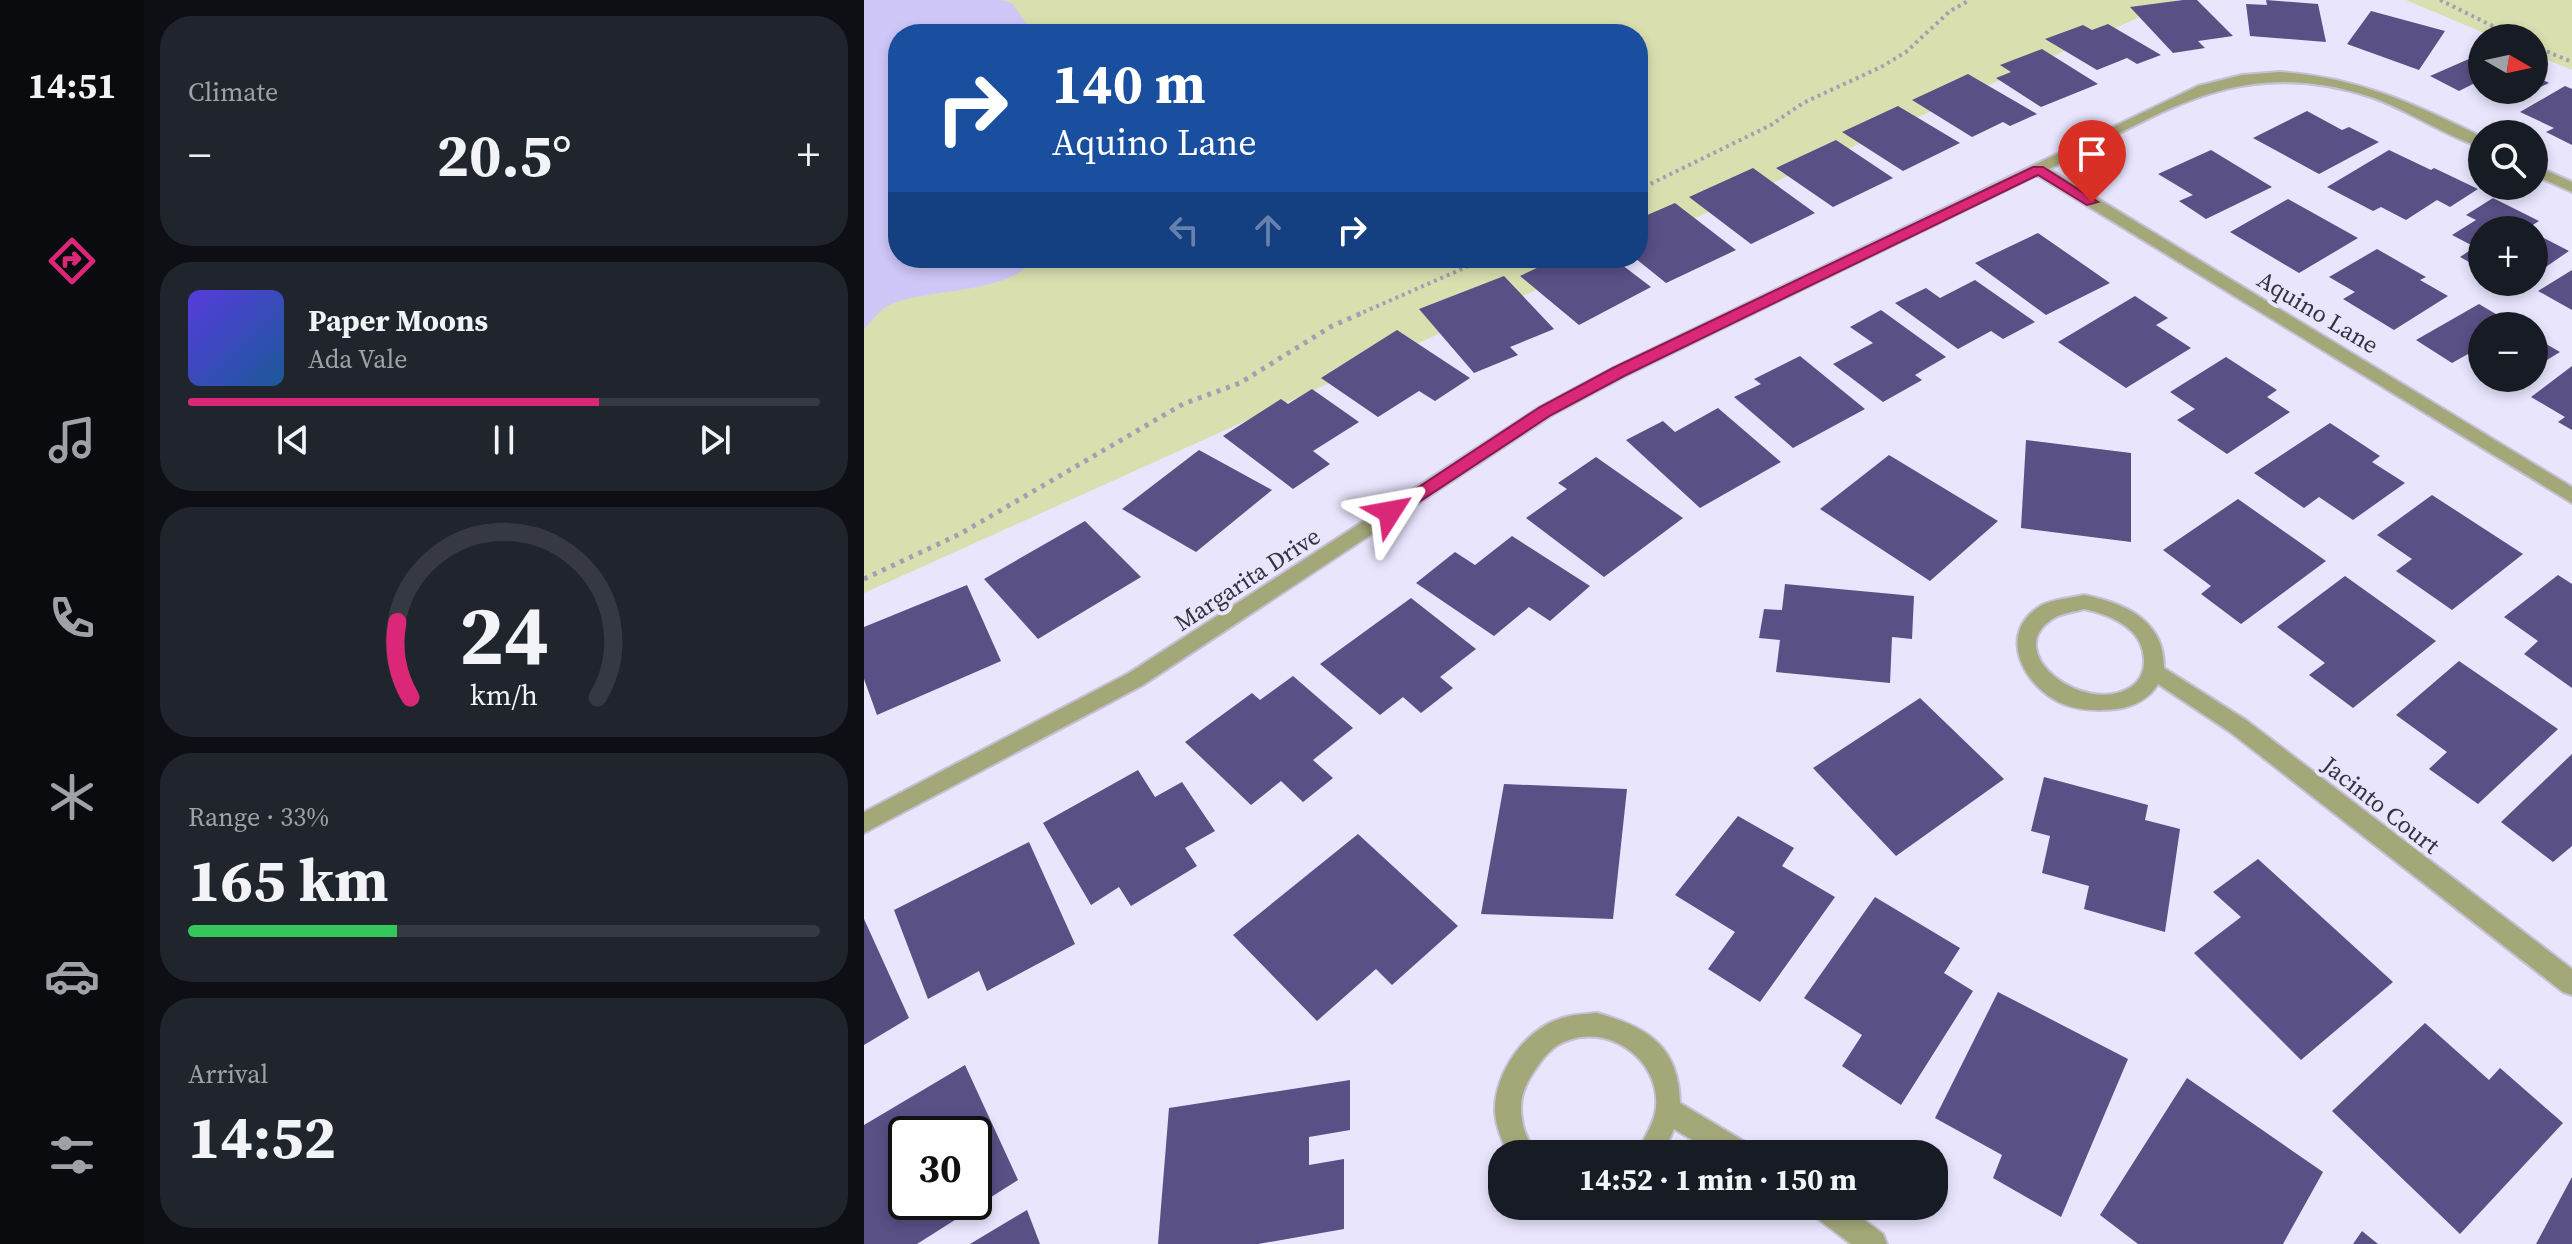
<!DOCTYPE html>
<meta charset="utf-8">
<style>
body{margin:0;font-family:"Source Serif 4",serif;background:#20242c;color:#f1f3f6;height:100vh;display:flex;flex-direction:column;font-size:30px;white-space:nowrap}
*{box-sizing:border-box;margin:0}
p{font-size:26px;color:#9ea1a6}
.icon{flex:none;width:44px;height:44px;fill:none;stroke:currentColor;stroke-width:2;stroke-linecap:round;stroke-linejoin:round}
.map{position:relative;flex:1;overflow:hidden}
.drawer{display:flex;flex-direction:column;gap:16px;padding:16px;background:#0d0f14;width:720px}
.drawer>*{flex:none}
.hud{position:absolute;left:24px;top:24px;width:760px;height:244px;border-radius:32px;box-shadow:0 4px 12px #0003;background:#1a4fa0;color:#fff;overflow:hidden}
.needle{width:52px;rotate:99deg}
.tools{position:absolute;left:1604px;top:24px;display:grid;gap:16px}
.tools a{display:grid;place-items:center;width:80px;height:80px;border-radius:50%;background:#171b24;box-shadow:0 4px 12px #0003;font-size:40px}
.speed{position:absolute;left:24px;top:1116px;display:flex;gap:16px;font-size:40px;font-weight:700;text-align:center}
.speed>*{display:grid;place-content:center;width:104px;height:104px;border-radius:50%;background:#171b24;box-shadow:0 4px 12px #0003;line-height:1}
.speed .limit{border:4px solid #111;border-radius:12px;background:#fff;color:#111}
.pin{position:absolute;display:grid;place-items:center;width:68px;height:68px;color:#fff;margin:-82px -34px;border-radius:50% 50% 50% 0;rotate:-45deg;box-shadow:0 0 8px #0007}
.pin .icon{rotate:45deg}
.me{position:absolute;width:88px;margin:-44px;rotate:56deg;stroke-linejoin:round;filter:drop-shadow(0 0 6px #0008)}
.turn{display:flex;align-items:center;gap:28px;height:168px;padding:0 32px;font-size:36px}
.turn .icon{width:104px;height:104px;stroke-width:2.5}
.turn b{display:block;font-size:56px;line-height:68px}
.lanes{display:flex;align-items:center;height:76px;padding:0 32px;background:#0003;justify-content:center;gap:40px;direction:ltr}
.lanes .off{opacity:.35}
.big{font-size:60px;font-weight:700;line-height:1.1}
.drawer .widget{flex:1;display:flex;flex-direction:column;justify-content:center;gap:12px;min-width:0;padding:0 28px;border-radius:32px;background:#20242c}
.drawer .dial{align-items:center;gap:0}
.dial svg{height:208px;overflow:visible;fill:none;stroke:#363941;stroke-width:7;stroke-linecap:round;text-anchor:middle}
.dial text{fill:#f1f3f6;stroke:none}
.song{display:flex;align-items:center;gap:24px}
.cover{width:96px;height:96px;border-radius:12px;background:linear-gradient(135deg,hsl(250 70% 55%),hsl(210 70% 35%))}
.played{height:8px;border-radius:4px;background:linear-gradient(90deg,#db2777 65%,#363941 65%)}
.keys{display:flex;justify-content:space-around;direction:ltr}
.heat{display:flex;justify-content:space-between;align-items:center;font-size:44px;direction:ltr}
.charge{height:12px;border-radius:6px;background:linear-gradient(90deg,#34c759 33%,#363941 0)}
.trip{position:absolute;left:624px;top:1140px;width:460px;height:80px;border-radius:32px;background:#171b24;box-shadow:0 4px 12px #0003;font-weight:700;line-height:80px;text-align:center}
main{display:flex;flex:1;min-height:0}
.tabs{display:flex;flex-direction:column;width:144px;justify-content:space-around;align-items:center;background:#090b0e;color:#9ea1a6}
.tabs .icon{width:56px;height:56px}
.tabs .active{color:#db2777}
.tabs b{font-size:36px;color:#f1f3f6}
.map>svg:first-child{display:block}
.green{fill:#dadfb0}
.water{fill:#cec7f8}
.building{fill:#595085;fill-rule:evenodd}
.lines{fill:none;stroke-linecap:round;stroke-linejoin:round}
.minor-casing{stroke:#c4c1d7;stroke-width:4}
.path-far1{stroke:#a3a0b3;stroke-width:4;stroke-dasharray:3 4;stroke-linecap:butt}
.path{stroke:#a3a0b3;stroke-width:5;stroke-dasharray:4 6;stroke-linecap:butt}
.minor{fill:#a4a879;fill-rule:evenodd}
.route{fill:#db2777;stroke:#8e194d;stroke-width:2}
.labels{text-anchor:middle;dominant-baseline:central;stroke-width:8;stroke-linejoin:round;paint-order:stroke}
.street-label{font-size:24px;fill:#35333f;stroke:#e8e5fd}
</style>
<main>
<nav class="tabs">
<b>14:51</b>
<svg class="icon active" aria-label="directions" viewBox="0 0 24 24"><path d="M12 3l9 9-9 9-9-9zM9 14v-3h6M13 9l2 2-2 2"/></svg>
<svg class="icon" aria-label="music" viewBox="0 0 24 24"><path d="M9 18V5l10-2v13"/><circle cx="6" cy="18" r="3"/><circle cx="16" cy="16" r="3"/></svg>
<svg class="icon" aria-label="phone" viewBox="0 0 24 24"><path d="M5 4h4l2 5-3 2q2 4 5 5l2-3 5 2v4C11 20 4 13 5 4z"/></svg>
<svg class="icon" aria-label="climate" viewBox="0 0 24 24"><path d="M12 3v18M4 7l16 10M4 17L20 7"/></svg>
<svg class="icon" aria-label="car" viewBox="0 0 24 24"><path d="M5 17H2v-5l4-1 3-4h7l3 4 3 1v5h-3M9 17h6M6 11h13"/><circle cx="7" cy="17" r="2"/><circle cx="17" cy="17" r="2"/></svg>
<svg class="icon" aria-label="filters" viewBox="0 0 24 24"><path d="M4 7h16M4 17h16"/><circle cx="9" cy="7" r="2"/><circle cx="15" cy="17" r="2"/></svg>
</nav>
<section class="drawer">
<div class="widget"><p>Climate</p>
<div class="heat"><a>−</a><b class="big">20.5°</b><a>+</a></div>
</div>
<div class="widget">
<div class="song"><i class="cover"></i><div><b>Paper Moons</b><p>Ada Vale</p></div></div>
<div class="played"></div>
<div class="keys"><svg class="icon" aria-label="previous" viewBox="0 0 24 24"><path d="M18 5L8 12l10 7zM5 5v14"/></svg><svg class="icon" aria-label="pause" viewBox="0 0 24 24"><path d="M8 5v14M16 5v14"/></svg><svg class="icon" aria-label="next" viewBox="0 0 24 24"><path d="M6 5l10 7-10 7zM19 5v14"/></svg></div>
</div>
<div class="widget dial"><svg viewBox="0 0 100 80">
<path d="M14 69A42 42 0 1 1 86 69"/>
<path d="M14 69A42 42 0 0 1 9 40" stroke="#db2777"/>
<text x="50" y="56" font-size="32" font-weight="700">24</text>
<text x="50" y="72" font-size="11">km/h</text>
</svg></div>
<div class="widget"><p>Range · 33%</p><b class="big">165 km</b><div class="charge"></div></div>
<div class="widget"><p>Arrival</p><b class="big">14:52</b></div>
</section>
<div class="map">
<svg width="1708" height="1244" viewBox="0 0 1708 1244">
<rect width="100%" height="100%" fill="#e8e5fd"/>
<path class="green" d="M0,0H1313L774,244V34H34V258H743L0,593Z
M1542,0H1708V70L1670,54V38H1632Z"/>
<path class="water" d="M0,0H137L148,3L162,23L188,34H34V258H168C150,296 54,287 22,307C14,312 7,322 0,329Z"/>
<path class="building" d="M1319,0H1333L1369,36L1334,41L1341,48L1309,53L1266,7Z
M1402,0L1454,4L1462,42L1386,36L1382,4L1403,5Z
M1507,11L1581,31L1555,70L1483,44Z
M1244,24L1297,55L1273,64L1263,58L1233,70L1181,39L1219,25L1228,30Z
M1178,49L1234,84L1177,107L1132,78L1147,72L1136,65Z
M1614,55L1618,57V89L1609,84L1595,91L1566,76Z
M1104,74L1173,114L1146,126L1139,122L1108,137L1048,100Z
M1670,75L1685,83L1644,102L1620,90H1670Z
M1701,86L1708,89V145L1682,132L1690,128L1656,112Z
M1034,106L1096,143L1039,171L978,132Z
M1443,111L1478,130L1485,127L1515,142L1455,174L1389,138Z
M972,140L1029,178L969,207L912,168Z
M1347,150L1408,187L1342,219L1315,201L1329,195L1294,174Z
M1525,150L1567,170L1570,168L1614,189L1586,207L1573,200L1542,220L1517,207L1509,211L1463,187Z
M889,168L951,213L887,244L825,197Z
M1629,198L1675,221L1661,230H1618V269L1596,257L1611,247L1588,235L1612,220L1602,215Z
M1424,199L1494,238L1435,273L1366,232Z
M811,203L872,250L802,283L771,258L774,219Z
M1174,233L1246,283L1182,315L1111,263Z
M1670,233L1705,251L1670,275Z
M1513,249L1562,277L1556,280L1584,296L1530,330L1479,299L1491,292L1465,277Z
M694,258H749L787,287L715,325L656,276Z
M1708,270V310L1674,291Z
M640,276L690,329L646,347L654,355L610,373L555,309Z
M1111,280L1171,322L1139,339L1127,331L1094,349L1031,303L1062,288L1076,298Z
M1271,296L1304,318L1292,325L1327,348L1262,388L1194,342Z
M1615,304L1652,326H1618V363L1604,354L1588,363L1552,340Z
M1017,310L1082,357L1051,375L1058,380L1019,402L969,364L1009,343L986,327Z
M533,330L606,378L571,401L555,391L514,417L457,378Z
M1670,337L1696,352L1670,368Z
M936,356L1001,409L929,448L870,397L897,384L890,379Z
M1362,357L1413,390L1403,397L1426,412L1363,454L1313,420L1331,409L1306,392Z
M1708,366V430L1694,422L1701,417L1667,397Z
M448,389L495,422L449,451L466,464L429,489L359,436L417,399L424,404Z
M854,408L917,462L836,508L762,440L799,421L811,432Z
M1466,423L1516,456L1508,462L1541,483L1489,520L1455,497L1440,508L1390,473Z
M1162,440L1267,453V542L1157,528Z
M335,450L408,490L332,552L258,509Z
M1025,455L1134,521L1066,581L956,509Z
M732,457L819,518L740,577L662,518L703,489L694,483Z
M1568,495L1659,554L1588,610L1532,571L1548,559L1513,535Z
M1374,499L1462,561L1377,624L1337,594L1347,586L1299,550Z
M221,521L277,577L174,639L120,579Z
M648,536L726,586L686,621L665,607L630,636L552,583L591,552L611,565Z
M1694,575L1708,584V688L1660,654L1674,641L1640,617Z
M1481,576L1572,641L1489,708L1445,675L1461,663L1413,627Z
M921,584L1050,596L1048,639L1028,637L1026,683L912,672L916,640L895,638L900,609L918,610Z
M103,585L137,661L13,715L0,679V627Z
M547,598L612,649L576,677L589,688L557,713L539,697L516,715L456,664Z
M1595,661L1694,729L1614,804L1565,769L1583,752L1532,715Z
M429,676L489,728L449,760L469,778L439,802L417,781L387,805L321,742L388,693L396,700Z
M1056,698L1140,779L1032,856L949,768Z
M1708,754V846L1689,862L1637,822Z
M274,770L291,797L318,782L351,831L321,848L333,866L267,906L255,887L227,905L179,823Z
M1180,777L1284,805L1281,820L1316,829L1301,932L1220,909L1225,886L1178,873L1186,836L1167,831Z
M640,784L763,789L749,919L617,914Z
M874,816L930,848L918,866L971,897L896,1002L844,969L871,932L811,895Z
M494,834L594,926L528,985L512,969L453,1021L369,935Z
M165,842L211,944L123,991L115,971L64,999L30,910Z
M1394,859L1529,982L1437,1060L1330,953L1377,917L1349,892Z
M1011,897L1096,948L1080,973L1109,991L1037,1105L978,1066L998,1035L940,998Z
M0,919L45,1018L0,1045Z
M1134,992L1264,1059L1197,1217L1129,1178L1138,1155L1071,1118Z
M1561,1023L1625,1080L1636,1068L1699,1123L1596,1234L1468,1111Z
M101,1065L154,1180L53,1244H0V1125ZM42,1134H110V1202H42Z
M1323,1078L1459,1172L1419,1244H1274L1236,1215Z
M486,1080V1130L445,1137V1165L480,1159V1229L394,1244H294L305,1108Z
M1708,1177V1244H1672Z
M163,1210L176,1244H106Z
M1498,1231L1514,1244H1489Z"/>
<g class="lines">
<defs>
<path id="minor" d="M1415,72C1489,76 1552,104 1618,137V147C1580,136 1545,110 1507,97C1374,53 1299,114 1185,169L1708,487V503L1173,175L761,376L688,415L279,685L0,833V812L265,673L676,407L749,368L1334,86L1378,75Z
M1670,165L1708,182V192L1670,175Z
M1220,595C1260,603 1301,620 1300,668L1382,720L1708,969V995L1699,992L1366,732L1294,684C1285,699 1271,706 1253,709C1235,711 1217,711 1199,704C1159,687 1131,632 1178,605C1190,599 1207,598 1220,595ZM1220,609C1247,615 1280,628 1280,661C1280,672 1276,681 1267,687C1222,717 1134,652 1190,618C1198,613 1211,612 1220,609Z
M733,1013C783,1027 815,1046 816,1103L886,1145L890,1154H852L810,1129L799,1154H773C778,1141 788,1127 791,1114C801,1066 751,1024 705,1040C688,1045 678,1059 669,1073C659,1088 655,1101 658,1119C659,1132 666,1142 671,1154H644C638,1140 632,1127 631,1112C630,1072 663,1026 702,1017C712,1014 723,1014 733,1013Z
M947,1206H982L1019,1234L1023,1244H987L950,1216Z"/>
</defs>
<use href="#minor" class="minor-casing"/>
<path class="path-far1" d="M1576,0L1653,38
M1670,46L1708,62
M774,190L907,125L939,103L1017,67L1042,52L1086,11L1106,0
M493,315L623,258"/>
<path class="path" d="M0,579L96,534L319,404L376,383L468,326L498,313"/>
<use href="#minor" class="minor"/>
</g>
<path class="route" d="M1169,167H1179L1234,202L1223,205L1174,175L760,376L687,415L532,517L526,518L517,512L676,407L749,368Z"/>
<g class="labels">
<g class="street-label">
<text transform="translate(1454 312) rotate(31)">Aquino Lane</text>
<text transform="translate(383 579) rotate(-33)">Margarita Drive</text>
<text transform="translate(1517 805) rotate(38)">Jacinto Court</text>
</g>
</g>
</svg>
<div class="tools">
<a><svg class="needle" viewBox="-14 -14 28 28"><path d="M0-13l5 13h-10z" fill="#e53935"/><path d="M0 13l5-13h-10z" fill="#9ea1a6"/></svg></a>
<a><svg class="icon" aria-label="search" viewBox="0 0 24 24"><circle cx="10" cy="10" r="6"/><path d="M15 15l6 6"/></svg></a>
<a>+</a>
<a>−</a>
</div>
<div class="speed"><div class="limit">30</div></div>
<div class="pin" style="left:1228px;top:202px;background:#d93025"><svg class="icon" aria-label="arrive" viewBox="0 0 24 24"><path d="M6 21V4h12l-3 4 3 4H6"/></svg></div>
<svg class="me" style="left:526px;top:512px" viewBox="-20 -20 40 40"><path d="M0-17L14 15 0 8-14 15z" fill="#db2777" stroke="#fff" stroke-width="4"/></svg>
<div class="trip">14:52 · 1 min · 150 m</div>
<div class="hud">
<div class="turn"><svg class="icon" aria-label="right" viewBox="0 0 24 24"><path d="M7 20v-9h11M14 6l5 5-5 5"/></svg><div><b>140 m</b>Aquino Lane</div></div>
<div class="lanes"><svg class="icon off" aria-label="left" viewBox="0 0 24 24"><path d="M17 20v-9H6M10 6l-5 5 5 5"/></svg><svg class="icon off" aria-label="ahead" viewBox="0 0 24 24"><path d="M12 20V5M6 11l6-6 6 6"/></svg><svg class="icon" aria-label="right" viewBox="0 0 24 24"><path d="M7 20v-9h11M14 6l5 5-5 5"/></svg></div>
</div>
</div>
</main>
